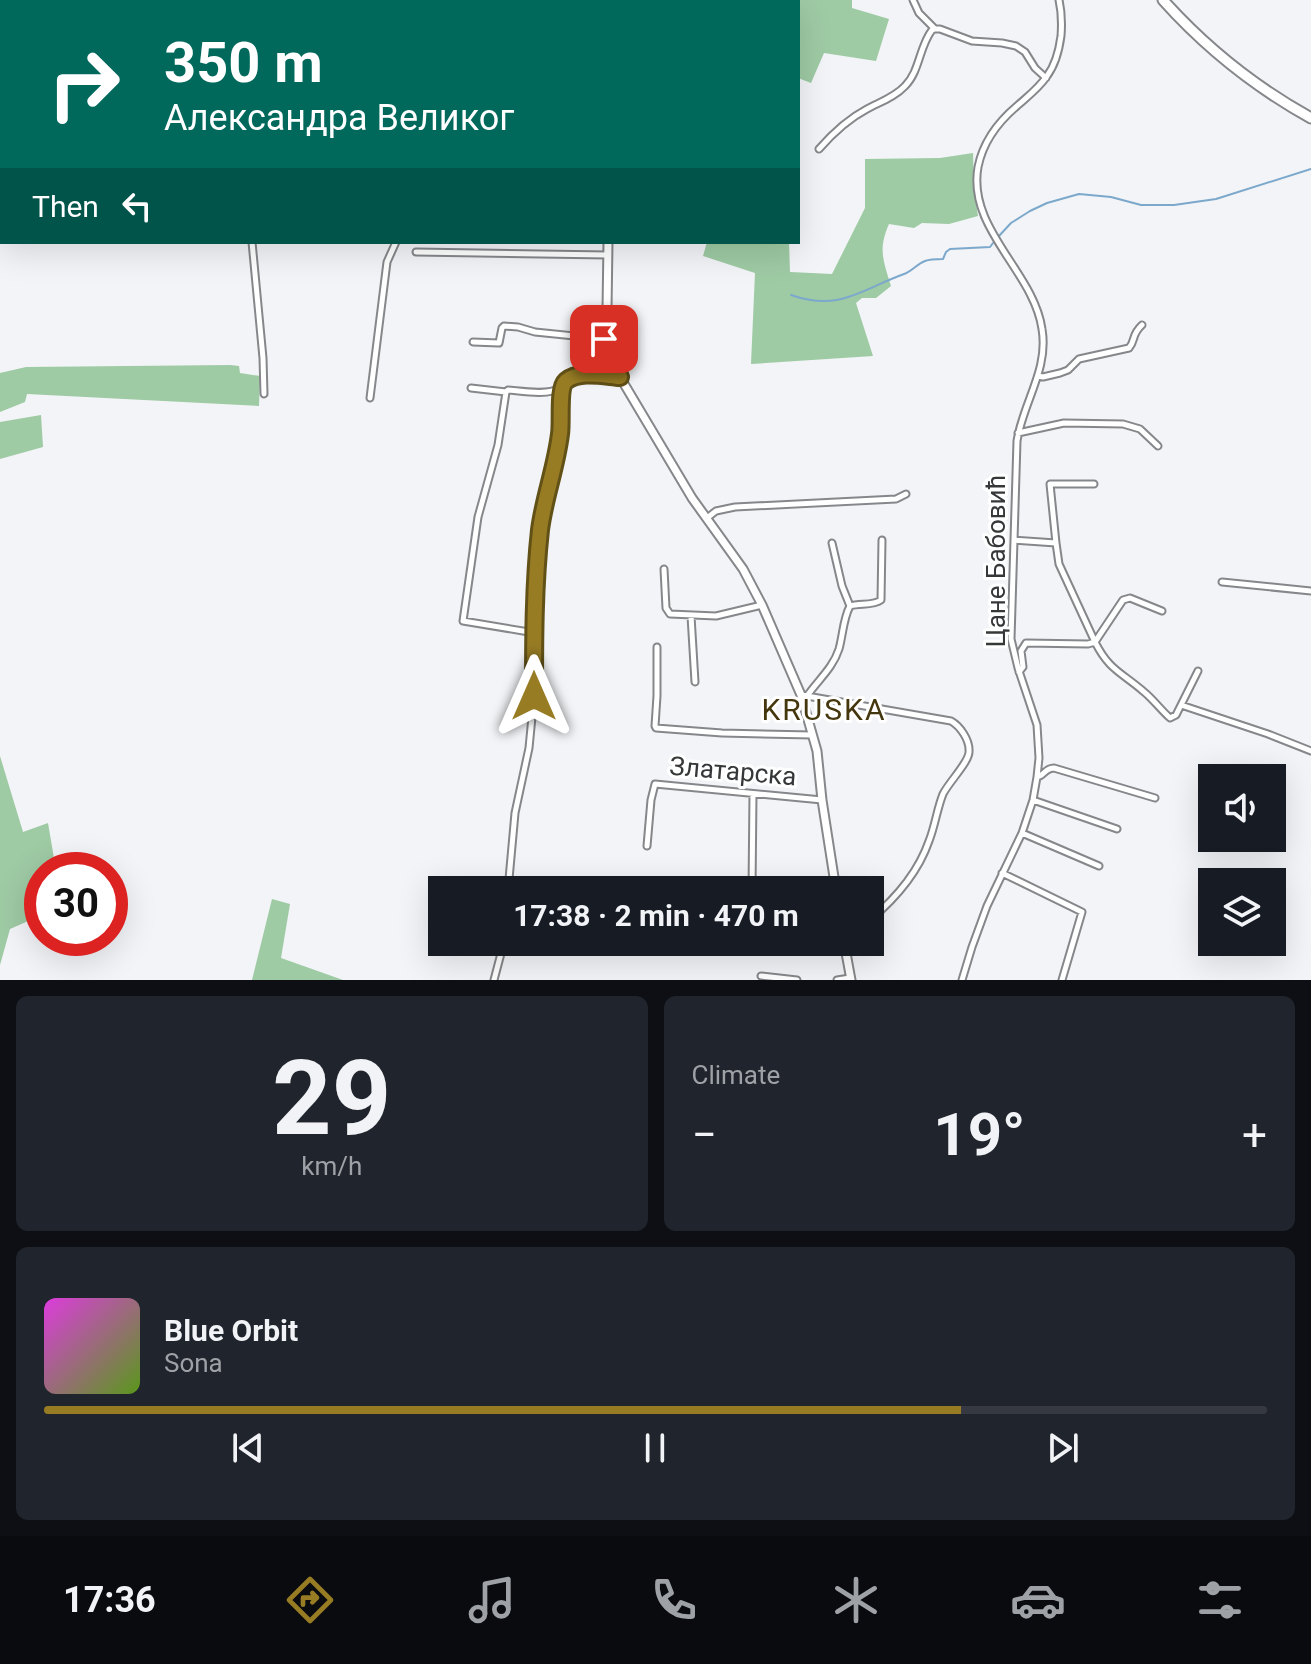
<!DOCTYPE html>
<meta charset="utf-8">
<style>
body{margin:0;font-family:Roboto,sans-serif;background:#20242c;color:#f1f3f6;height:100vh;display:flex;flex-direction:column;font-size:30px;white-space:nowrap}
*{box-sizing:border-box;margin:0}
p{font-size:26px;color:#9ea1a6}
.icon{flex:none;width:44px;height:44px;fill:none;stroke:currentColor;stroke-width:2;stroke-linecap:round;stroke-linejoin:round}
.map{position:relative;height:980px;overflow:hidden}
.side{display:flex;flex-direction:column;gap:16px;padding:16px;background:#0d0f14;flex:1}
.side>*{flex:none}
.hud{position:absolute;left:0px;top:0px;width:800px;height:244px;box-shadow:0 8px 32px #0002;background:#00695c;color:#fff;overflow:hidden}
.fabs{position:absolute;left:1198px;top:764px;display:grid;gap:16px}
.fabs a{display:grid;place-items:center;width:88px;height:88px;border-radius:0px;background:#171b24;box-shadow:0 8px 32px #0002;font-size:40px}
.speed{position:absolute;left:24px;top:852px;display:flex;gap:16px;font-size:40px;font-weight:700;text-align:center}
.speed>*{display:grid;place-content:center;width:104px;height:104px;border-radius:50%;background:#171b24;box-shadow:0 8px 32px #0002;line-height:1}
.speed .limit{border:12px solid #d22;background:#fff;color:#111}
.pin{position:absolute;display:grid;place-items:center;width:68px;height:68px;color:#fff;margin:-34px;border-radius:16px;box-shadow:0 4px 12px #0006}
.me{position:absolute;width:88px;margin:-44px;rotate:0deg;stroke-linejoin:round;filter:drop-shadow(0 0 6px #0008)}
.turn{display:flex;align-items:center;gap:28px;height:168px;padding:0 32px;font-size:36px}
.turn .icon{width:104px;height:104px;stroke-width:2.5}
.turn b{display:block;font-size:56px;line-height:68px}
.then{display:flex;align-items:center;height:76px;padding:0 32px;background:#0003;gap:16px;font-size:30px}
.big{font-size:60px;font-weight:700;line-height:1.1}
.side .card{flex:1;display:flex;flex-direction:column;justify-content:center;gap:12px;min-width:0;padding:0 28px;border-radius:12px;background:#20242c}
.side .dial{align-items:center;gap:0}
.dial b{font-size:104px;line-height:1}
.song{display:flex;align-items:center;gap:24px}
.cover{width:96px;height:96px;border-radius:12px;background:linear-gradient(135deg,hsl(300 70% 55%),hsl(90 70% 35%))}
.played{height:8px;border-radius:4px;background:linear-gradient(90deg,#977c24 75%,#363941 75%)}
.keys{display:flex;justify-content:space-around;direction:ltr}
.heat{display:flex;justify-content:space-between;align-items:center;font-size:44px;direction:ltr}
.side .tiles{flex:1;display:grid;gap:16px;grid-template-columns:1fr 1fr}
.card:last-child{grid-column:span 2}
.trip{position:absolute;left:428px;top:876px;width:456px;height:80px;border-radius:0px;background:#171b24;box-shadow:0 8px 32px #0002;font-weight:700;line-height:80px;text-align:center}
.tab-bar{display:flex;height:128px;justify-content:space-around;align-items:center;background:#090b0e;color:#9ea1a6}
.tab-bar .icon{width:56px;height:56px}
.tab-bar .on{color:#977c24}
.tab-bar b{font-size:36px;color:#f1f3f6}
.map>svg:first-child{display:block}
.forest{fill:#9ecaa4}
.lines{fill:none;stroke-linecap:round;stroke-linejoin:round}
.stream{stroke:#7ca8cc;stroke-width:2}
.minor-casing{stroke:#85878a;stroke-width:9}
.tertiary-casing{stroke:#85878a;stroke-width:11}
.primary-casing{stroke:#85878a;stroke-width:13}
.minor{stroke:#fff;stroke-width:5}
.tertiary{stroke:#fff;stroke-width:7}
.primary{stroke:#fff;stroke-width:9}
.route-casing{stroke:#625117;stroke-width:20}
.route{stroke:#977c24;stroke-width:14}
.labels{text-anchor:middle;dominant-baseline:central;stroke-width:6;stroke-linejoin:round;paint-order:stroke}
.street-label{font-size:26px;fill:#363738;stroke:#fff}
.quarter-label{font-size:30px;letter-spacing:2px;fill:#44370e;stroke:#fff}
</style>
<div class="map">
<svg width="1311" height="980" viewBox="0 0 1311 980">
<rect width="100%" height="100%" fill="#f2f4f7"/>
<path class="forest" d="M787,0H852V8L889,19L876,61L824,53L811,83L798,78V2H787Z
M973,153L974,188L978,216L949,224L922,223L914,228L889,224C878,249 883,260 891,286L876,298H862L856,303L873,356L751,364L755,273L703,256L707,242H789L790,272L832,274L865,208V159L940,158Z
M230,365L239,366L240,373L260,376L259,406L27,394L25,402L0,412V373L26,367Z
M41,415L43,447L0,459V422Z
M0,756L23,832L48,823L56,870H42V915L10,929L0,965Z
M272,899L290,904L281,958L343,980H252Z"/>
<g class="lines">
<path class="stream" d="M999,236L1011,223L1030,211L1047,203L1079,194L1111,197L1141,205H1174L1216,199L1311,169
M791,295C839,312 860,290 904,274C911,272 917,264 925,261C930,259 938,259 943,259L946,252L950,249L990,247L993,243"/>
<defs>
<path id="minor" d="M430,0V2
M913,0L919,13L935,29H940L972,41L1002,43L1016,46L1025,52L1035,68L1046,78
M657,2L658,0
M819,149C833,133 848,119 867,109C880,102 895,97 905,86C920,71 919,47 932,30L935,29
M252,242L263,358L264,394
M416,252L608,255
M473,342L499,343L502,328L504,326L518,327L535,332L604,339
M1038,376L1043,377L1060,373L1068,370L1079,359L1129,348C1136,340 1131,335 1142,325
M471,388L506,392
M370,398L387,262L396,242
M1018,433L1064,423L1123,424L1140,429L1158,446
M707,518L716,511L735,507L896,499L906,494
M1014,540L1056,543L1059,564L1095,642L1088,644L1026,643L1021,651L1023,667L1019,672
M1056,543L1050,484H1094
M664,569L666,608L670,614L716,616L762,605
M1222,582L1311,591
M850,606C860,603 873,606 881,600L882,540
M1162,611L1130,598L1123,600L1095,642C1109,670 1121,672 1143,691C1153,699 1161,710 1170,718L1176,715L1198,671
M691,616L695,682
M535,633L463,621L478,517L498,445L506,392L508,390C521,391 549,396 559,388C565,384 566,379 574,377C588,373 605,376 620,377
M657,647V696L655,726L656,728L722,733L812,735
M801,695L951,721C960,726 970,740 969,752C969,762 949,782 943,794C937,809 935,826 929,841C918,873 895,899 870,920
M807,696C818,680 833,668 839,649C843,635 843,619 850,606L842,586L832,543
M1181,705L1268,734L1311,751
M1037,777C1044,776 1045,768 1054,768L1155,798
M1033,800L1117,829
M1022,833L1099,866
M647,846L651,800L655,784L822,800
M1002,873L1082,912L1062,980
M508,890L515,813L529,748L534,696L536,581L540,528L548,487L560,437L561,388
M752,890L753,794
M761,976L797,980
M494,980L504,942
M837,980L850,978
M962,980L972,947L987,906L1022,833L1033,800L1037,777L1039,758L1037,725L1018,668L1011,639L1017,441C1023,402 1049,370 1042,329C1034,272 967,229 978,167C983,142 998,122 1017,106C1027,97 1039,88 1047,76C1056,64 1059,51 1061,36C1062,23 1062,13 1059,0"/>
<path id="tertiary" d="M637,2L638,0
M608,242L607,310L604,339L607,351L620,377L692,498L743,569L762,605L801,695L817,751L822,800L836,890
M844,942L851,980"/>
<path id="primary" d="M1163,0C1206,48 1255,87 1311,118"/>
</defs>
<use href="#minor" class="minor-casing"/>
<use href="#tertiary" class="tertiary-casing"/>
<use href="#primary" class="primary-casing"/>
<use href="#minor" class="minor"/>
<use href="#tertiary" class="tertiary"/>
<use href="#primary" class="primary"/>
</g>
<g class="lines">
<defs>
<path id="route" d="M534,696C534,641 534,585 540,530C544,498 556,467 560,434C562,422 558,388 566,381C579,370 605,376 620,377L607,351L604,339"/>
</defs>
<use href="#route" class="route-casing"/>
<use href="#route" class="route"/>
</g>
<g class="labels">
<g class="street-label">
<text transform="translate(996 561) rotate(-90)">Цане Бабовић</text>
<text transform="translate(733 771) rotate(5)">Златарска</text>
</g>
<g class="quarter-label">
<text x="824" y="709">KRUSKA</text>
</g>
</g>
</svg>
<div class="fabs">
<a><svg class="icon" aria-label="sound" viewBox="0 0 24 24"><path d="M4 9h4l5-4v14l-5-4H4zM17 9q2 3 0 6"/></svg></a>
<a><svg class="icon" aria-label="layers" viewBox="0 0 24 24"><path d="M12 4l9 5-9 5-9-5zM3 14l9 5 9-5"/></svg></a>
</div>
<div class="speed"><div class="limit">30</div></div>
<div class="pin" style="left:604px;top:339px;background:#d93025"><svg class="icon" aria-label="arrive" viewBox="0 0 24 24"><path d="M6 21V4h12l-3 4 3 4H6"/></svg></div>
<svg class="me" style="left:534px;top:696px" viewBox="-20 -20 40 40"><path d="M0-17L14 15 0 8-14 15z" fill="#977c24" stroke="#fff" stroke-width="4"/></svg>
<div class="trip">17:38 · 2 min · 470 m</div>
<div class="hud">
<div class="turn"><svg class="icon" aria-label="right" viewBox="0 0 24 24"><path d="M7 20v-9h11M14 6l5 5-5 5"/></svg><div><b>350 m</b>Александра Великог</div></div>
<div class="then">Then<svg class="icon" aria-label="left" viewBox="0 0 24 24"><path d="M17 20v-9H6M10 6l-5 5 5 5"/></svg></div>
</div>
</div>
<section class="side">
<div class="tiles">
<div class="card dial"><b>29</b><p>km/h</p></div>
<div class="card"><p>Climate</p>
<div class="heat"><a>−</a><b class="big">19°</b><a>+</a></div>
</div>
<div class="card">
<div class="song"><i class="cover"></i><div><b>Blue Orbit</b><p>Sona</p></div></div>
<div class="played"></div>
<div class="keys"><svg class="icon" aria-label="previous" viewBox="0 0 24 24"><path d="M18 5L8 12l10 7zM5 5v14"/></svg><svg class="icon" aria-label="pause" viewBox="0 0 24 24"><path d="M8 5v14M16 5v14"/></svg><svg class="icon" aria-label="next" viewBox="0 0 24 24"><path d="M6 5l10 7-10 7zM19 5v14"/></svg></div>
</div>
</div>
</section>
<nav class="tab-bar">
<b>17:36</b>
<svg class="icon on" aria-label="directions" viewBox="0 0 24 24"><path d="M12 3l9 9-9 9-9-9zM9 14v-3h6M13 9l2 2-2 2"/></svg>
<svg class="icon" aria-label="music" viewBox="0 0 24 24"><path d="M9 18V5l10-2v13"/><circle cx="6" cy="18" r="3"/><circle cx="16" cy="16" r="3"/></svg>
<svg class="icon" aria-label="phone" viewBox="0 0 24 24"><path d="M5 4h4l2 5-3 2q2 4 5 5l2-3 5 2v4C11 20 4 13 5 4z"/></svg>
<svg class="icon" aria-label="climate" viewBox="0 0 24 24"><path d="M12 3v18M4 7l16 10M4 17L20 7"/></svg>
<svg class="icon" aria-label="car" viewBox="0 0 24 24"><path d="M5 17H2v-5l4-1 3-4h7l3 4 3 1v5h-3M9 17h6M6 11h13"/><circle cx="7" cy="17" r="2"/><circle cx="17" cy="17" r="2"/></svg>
<svg class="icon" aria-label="filters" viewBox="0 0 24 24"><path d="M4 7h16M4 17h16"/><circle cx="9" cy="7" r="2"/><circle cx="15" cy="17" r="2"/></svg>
</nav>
